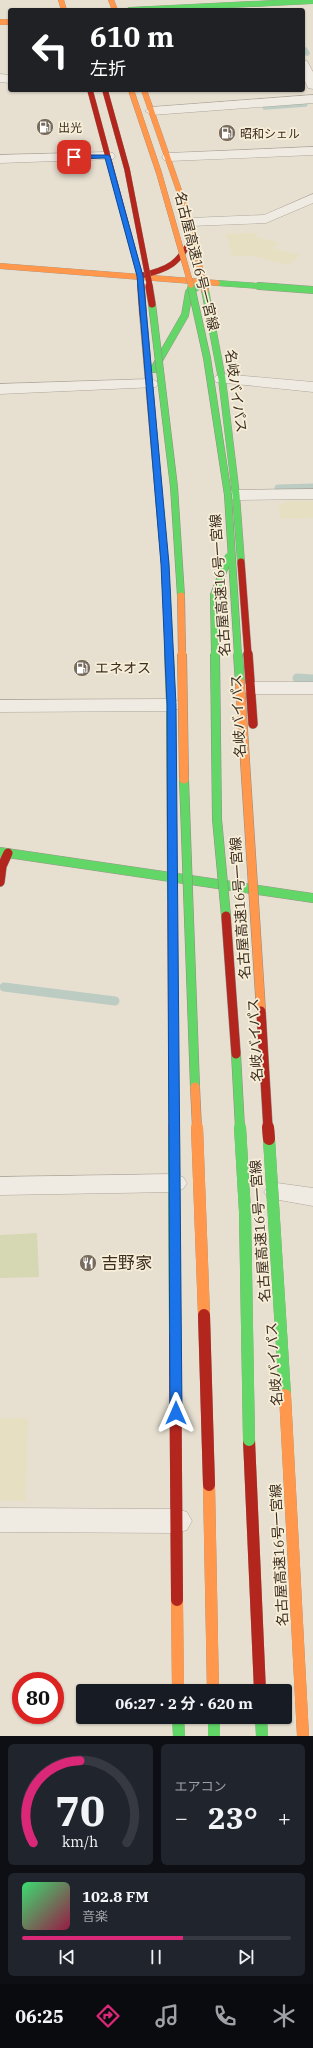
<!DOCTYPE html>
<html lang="ja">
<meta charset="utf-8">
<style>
body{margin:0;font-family:"IBM Plex Serif","Noto Sans JP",serif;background:#20242c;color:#f1f3f6;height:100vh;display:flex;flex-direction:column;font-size:15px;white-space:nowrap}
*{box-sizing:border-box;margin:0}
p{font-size:13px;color:#9ea1a6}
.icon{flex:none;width:22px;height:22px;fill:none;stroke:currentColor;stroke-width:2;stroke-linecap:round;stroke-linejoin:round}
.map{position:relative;height:1736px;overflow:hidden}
.sheet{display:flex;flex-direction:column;gap:8px;padding:8px;background:#0d0f14;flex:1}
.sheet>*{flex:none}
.hud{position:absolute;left:8px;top:8px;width:297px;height:84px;border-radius:4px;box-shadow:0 1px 3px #0004;background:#202124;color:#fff;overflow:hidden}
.speed{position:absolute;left:12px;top:1672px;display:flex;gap:8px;font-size:20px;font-weight:700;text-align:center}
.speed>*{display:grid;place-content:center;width:52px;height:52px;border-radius:50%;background:#171b24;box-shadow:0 1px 3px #0004;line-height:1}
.speed .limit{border:6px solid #d22;background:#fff;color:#111}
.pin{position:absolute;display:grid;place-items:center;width:34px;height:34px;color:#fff;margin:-17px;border-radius:8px;box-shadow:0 2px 6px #0006}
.me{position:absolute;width:44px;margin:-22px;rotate:0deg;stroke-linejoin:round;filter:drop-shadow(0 0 3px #0008)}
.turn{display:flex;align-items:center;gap:14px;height:84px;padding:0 16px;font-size:18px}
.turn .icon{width:52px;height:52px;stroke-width:2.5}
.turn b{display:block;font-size:28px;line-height:34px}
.big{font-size:30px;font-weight:700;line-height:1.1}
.sheet .tile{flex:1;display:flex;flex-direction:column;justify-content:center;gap:6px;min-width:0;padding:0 14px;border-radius:6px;background:#20242c}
.sheet .dial{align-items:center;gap:0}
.dial svg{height:104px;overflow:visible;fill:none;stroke:#363941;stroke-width:7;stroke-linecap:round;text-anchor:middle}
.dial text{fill:#f1f3f6;stroke:none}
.song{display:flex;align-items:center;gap:12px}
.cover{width:48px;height:48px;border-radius:6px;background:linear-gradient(135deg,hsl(140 70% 55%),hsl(340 70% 35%))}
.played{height:4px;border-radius:2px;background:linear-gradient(90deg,#db2777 60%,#363941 60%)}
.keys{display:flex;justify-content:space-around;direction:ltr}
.heat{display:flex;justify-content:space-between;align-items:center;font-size:22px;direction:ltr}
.sheet .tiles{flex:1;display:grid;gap:8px;grid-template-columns:1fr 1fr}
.tile:last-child{grid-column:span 2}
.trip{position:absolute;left:76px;top:1684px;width:216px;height:40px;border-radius:4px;background:#171b24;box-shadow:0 1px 3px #0004;font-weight:700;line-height:40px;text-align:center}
.tabs{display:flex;height:64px;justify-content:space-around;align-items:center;background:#090b0e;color:#9ea1a6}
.tabs .icon{width:28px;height:28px}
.tabs .current{color:#db2777}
.tabs b{font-size:18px;color:#f1f3f6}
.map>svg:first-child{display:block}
.farmland{fill:#e6dfc2}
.green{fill:#d6d7b3}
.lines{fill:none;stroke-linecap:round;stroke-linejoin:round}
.stream-far2{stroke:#bcccc2;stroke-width:5.5}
.stream-far1{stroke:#bcccc2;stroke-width:7}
.stream{stroke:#bcccc2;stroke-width:9}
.street-casing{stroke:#ada599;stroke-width:1}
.fast-far3-casing{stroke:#9c958a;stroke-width:6}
.fast-far2-casing{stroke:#9c958a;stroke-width:8}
.fast-far1-casing{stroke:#9c958a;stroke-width:10}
.fast-casing{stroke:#9c958a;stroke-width:12}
.slow-far3-casing{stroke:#9c958a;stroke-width:6}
.slow-far2-casing{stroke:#9c958a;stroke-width:8}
.slow-far1-casing{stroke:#9c958a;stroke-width:10}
.slow-casing{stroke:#9c958a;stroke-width:12}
.jam-far3-casing{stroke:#9c958a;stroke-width:6}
.jam-far2-casing{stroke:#9c958a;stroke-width:8}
.jam-far1-casing{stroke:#9c958a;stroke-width:10}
.jam-casing{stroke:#9c958a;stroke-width:12}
.street{fill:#efebe3;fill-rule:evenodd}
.fast-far3{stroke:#63d668;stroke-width:5.5}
.fast-far2{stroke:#63d668;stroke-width:7}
.fast-far1{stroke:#63d668;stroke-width:9}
.fast{stroke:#63d668;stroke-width:12}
.slow-far3{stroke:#ff974d;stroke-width:5.5}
.slow-far2{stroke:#ff974d;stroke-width:7}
.slow-far1{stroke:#ff974d;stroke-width:9}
.slow{stroke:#ff974d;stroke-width:12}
.jam-far3{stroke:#b3261e;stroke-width:5.5}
.jam-far2{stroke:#b3261e;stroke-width:7}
.jam-far1{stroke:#b3261e;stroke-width:9}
.jam{stroke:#b3261e;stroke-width:12}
.fast-bridge-far3-casing{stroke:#928b80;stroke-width:6;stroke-linecap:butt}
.fast-bridge-far2-casing{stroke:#928b80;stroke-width:8;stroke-linecap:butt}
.fast-bridge-far1-casing{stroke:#928b80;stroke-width:10;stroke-linecap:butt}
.fast-bridge-casing{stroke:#928b80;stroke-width:12;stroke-linecap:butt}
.slow-bridge-far3-casing{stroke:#928b80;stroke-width:6;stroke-linecap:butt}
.slow-bridge-far2-casing{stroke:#928b80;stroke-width:8;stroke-linecap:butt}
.slow-bridge-far1-casing{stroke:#928b80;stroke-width:10;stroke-linecap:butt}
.slow-bridge-casing{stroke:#928b80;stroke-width:12;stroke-linecap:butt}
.jam-bridge-far3-casing{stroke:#928b80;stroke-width:6;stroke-linecap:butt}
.jam-bridge-far2-casing{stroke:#928b80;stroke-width:8;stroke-linecap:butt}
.jam-bridge-far1-casing{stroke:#928b80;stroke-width:10;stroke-linecap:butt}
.jam-bridge-casing{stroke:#928b80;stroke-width:12;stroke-linecap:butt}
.fast-bridge-far3{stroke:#63d668;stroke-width:5.5}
.fast-bridge-far2{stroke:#63d668;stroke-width:7}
.fast-bridge-far1{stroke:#63d668;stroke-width:9}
.fast-bridge{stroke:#63d668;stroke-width:12}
.slow-bridge-far3{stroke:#ff974d;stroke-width:5.5}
.slow-bridge-far2{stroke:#ff974d;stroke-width:7}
.slow-bridge-far1{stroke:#ff974d;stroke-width:9}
.slow-bridge{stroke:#ff974d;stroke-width:12}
.jam-bridge-far3{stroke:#b3261e;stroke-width:5.5}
.jam-bridge-far2{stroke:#b3261e;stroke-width:7}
.jam-bridge-far1{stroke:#b3261e;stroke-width:9}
.jam-bridge{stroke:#b3261e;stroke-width:12}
.route{fill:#1a73e8;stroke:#114b97}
.labels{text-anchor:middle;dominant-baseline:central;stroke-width:3.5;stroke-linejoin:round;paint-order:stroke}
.far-poi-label{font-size:12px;fill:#3d2e20;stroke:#f7eed8;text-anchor:start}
.street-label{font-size:14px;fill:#3d2e20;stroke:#f7eed8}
.poi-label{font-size:14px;fill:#3d2e20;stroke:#f7eed8;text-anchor:start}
.near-poi-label{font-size:17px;fill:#3d2e20;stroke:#f7eed8;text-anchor:start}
</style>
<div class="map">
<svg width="313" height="1736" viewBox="0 0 313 1736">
<rect width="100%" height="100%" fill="#e7e0d1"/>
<path class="farmland" d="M256,233L257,237L279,243L272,248L301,255L287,265L253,256H232L226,234Z
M288,501H313V518L281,519L278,506Z
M0,1418H28L26,1501H0Z"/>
<path class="green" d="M37,1233L39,1277L0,1278V1235Z"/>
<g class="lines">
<path class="stream-far2" d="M305,50L307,53
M265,107L305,104"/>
<path class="stream-far1" d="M278,488L313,487"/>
<path class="stream" d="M297,678L313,679
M4,987L115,1001"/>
<defs>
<path id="street" d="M303,60L307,61L313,72V89L308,88L303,77Z
M0,74L10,75V83L0,82Z
M313,95V103L152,115L145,111L152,107Z
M313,147V155L169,161L164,160L162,157L164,154L169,153Z
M108,152L113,153L115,156L113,159L0,163V155Z
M313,194V203L266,223L190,226L185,225L183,222L185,219L190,218L264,215Z
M222,374L313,382V392L216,382L214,379L216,376Z
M150,379L156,381L158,384L156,387L0,394V384Z
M313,489V499L236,500L230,499L227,495L230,491L236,490Z
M251,682H313V694H251L244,692L241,688L244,684Z
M171,699L178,701L181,705L178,709L171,711L0,712V700Z
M174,1174L183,1177L187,1183L183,1189L174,1192L0,1195V1177Z
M277,1183L313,1188V1206L268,1198L264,1192L268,1186Z
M0,1508L177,1509L187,1512L192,1521L187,1530L177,1533L0,1532Z"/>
<path id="fast-far3" d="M130,10L313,1
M217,283L272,287
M197,287L200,285"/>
<path id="fast-far2" d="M259,286L313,290
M205,290L222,379L236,495L241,562
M154,369L185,315L189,292L198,286
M165,566L169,655"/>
<path id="fast-far1" d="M169,654L171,705L172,900
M0,852L313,898"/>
<path id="fast" d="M174,1133L175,1336
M178,1717L179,1736
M214,1717V1736
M261,1717L262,1736"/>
<path id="slow-far3" d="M61,0L64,10
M111,0L115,10
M0,22H10
M144,90L190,222L204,287
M0,266L217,283"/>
<path id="slow-far2" d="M204,286L205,290
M143,314L165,566"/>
<path id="slow-far1" d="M172,900L174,1128"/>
<path id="slow" d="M174,1127V1133
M177,1600L178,1691"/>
<path id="jam-far3" d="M90,90L140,276L141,287
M140,276C170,269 178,264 193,237"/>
<path id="jam-far2" d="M141,286L143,314
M241,562L248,655"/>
<path id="jam-far1" d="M248,654L253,724
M0,882L2,866L8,853"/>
<path id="jam" d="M175,1336L177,1600
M249,1440L260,1691"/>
</defs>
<use href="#street" class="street-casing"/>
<use href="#fast-far3" class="fast-far3-casing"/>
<use href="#fast-far2" class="fast-far2-casing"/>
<use href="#fast-far1" class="fast-far1-casing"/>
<use href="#fast" class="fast-casing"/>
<use href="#slow-far3" class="slow-far3-casing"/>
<use href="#slow-far2" class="slow-far2-casing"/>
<use href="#slow-far1" class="slow-far1-casing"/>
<use href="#slow" class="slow-casing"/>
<use href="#jam-far3" class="jam-far3-casing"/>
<use href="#jam-far2" class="jam-far2-casing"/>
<use href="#jam-far1" class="jam-far1-casing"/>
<use href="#jam" class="jam-casing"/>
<use href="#street" class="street"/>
<use href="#fast-far3" class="fast-far3"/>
<use href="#fast-far2" class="fast-far2"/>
<use href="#fast-far1" class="fast-far1"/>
<use href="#fast" class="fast"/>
<use href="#slow-far3" class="slow-far3"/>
<use href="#slow-far2" class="slow-far2"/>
<use href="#slow-far1" class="slow-far1"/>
<use href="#slow" class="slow"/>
<use href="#jam-far3" class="jam-far3"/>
<use href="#jam-far2" class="jam-far2"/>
<use href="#jam-far1" class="jam-far1"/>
<use href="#jam" class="jam"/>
<defs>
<path id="fast-bridge-far3" d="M191,285V287"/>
<path id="fast-bridge-far2" d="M191,286L207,358L228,495L238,655
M152,304L174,487L181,596
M215,655L214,595L229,556"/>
<path id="fast-bridge-far1" d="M215,654L217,819L226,916
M238,654L240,683
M184,779L195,1087
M236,1054L240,1128"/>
<path id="fast-bridge" d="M240,1127L245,1212L249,1440
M269,1139L285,1395"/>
<path id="slow-bridge-far3" d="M131,90L159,173L191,285"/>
<path id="slow-bridge-far2" d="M181,596L182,655"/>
<path id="slow-bridge-far1" d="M182,654L184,779
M240,683L261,1011
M195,1087L197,1128"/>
<path id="slow-bridge" d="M197,1127L204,1315
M285,1395L303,1736
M209,1485L213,1691"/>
<path id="jam-bridge-far3" d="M105,90L127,169L150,287"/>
<path id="jam-bridge-far2" d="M149,286L152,304"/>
<path id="jam-bridge-far1" d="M226,916L236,1054
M261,1011L268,1128"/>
<path id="jam-bridge" d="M268,1127L269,1139
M204,1315L209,1485"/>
</defs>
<use href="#fast-bridge-far3" class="fast-bridge-far3-casing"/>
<use href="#fast-bridge-far2" class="fast-bridge-far2-casing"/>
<use href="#fast-bridge-far1" class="fast-bridge-far1-casing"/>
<use href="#fast-bridge" class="fast-bridge-casing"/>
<use href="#slow-bridge-far3" class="slow-bridge-far3-casing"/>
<use href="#slow-bridge-far2" class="slow-bridge-far2-casing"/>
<use href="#slow-bridge-far1" class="slow-bridge-far1-casing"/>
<use href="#slow-bridge" class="slow-bridge-casing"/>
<use href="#jam-bridge-far3" class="jam-bridge-far3-casing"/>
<use href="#jam-bridge-far2" class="jam-bridge-far2-casing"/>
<use href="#jam-bridge-far1" class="jam-bridge-far1-casing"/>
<use href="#jam-bridge" class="jam-bridge-casing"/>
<use href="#fast-bridge-far3" class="fast-bridge-far3"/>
<use href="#fast-bridge-far2" class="fast-bridge-far2"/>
<use href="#fast-bridge-far1" class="fast-bridge-far1"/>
<use href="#fast-bridge" class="fast-bridge"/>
<use href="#slow-bridge-far3" class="slow-bridge-far3"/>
<use href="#slow-bridge-far2" class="slow-bridge-far2"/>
<use href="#slow-bridge-far1" class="slow-bridge-far1"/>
<use href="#slow-bridge" class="slow-bridge"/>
<use href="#jam-bridge-far3" class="jam-bridge-far3"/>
<use href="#jam-bridge-far2" class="jam-bridge-far2"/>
<use href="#jam-bridge-far1" class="jam-bridge-far1"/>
<use href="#jam-bridge" class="jam-bridge"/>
</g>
<path class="route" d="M108,155L110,156L143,276L169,564L176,705L182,1413L180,1417H172L170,1413L167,705L161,564L137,276L105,158L74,159L71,157L74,155Z"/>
<defs>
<symbol id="fuel-disc" viewBox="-11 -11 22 22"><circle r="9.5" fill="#786c5e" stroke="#f7eed8"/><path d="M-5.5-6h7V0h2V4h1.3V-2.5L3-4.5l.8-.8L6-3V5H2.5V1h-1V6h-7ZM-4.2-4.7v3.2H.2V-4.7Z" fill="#fff"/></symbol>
<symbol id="restaurant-disc" viewBox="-11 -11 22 22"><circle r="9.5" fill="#786c5e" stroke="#f7eed8"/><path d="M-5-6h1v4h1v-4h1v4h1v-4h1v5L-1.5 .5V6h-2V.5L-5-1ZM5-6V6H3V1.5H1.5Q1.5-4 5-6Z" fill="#fff"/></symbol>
</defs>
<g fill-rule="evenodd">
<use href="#fuel-disc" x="35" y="117" width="20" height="20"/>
<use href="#fuel-disc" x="217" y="123" width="20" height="20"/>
<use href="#fuel-disc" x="72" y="658" width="20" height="20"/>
<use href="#restaurant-disc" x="78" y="1253" width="20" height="20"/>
</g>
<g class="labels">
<g class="far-poi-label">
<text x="58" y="127">出光</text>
<text x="240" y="133">昭和シェル</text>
</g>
<g class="street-label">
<text transform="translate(197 261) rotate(76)">名古屋高速16号一宮線</text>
<text transform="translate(236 391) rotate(82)">名岐バイパス</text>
<text transform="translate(220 585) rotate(-94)">名古屋高速16号一宮線</text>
<text transform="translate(238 716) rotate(-93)">名岐バイパス</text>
<text transform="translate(240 908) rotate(-94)">名古屋高速16号一宮線</text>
<text transform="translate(255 1040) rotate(-93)">名岐バイパス</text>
<text transform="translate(260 1231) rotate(-94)">名古屋高速16号一宮線</text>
<text transform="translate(274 1364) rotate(-94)">名岐バイパス</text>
<text transform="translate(279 1555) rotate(-93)">名古屋高速16号一宮線</text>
</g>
<g class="poi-label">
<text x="95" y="668">エネオス</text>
</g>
<g class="near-poi-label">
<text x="101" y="1263">吉野家</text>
</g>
</g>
</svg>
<div class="speed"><div class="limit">80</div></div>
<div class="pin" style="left:74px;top:157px;background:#d93025"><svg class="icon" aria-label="arrive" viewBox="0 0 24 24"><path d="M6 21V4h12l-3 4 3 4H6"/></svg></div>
<svg class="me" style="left:176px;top:1413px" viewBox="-20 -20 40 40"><path d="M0-17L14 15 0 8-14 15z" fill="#1a73e8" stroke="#fff" stroke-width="4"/></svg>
<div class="trip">06:27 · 2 分 · 620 m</div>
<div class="hud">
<div class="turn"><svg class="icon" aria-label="left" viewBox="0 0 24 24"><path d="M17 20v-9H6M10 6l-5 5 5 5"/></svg><div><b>610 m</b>左折</div></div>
</div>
</div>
<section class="sheet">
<div class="tiles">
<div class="tile dial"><svg viewBox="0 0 100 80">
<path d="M14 69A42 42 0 1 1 86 69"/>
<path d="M14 69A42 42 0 0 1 50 6" stroke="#db2777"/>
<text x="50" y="56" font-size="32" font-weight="700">70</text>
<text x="50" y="72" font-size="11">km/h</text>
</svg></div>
<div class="tile"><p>エアコン</p>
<div class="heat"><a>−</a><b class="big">23°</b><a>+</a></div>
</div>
<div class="tile">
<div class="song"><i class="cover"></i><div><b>102.8 FM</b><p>音楽</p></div></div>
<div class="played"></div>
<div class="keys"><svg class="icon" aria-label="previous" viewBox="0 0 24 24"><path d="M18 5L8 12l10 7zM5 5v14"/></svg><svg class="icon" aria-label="pause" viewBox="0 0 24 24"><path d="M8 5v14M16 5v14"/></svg><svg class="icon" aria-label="next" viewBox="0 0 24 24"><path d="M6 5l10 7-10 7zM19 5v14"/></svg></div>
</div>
</div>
</section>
<nav class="tabs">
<b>06:25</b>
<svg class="icon current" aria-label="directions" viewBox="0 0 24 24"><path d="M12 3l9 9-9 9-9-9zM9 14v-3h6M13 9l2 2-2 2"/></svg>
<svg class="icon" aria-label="music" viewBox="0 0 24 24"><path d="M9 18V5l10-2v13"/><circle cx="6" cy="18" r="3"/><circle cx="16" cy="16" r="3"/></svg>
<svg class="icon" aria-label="phone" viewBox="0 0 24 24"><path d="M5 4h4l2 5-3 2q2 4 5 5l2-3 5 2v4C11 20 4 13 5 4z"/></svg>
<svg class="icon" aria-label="climate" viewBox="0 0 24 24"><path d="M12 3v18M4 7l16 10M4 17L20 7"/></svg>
</nav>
